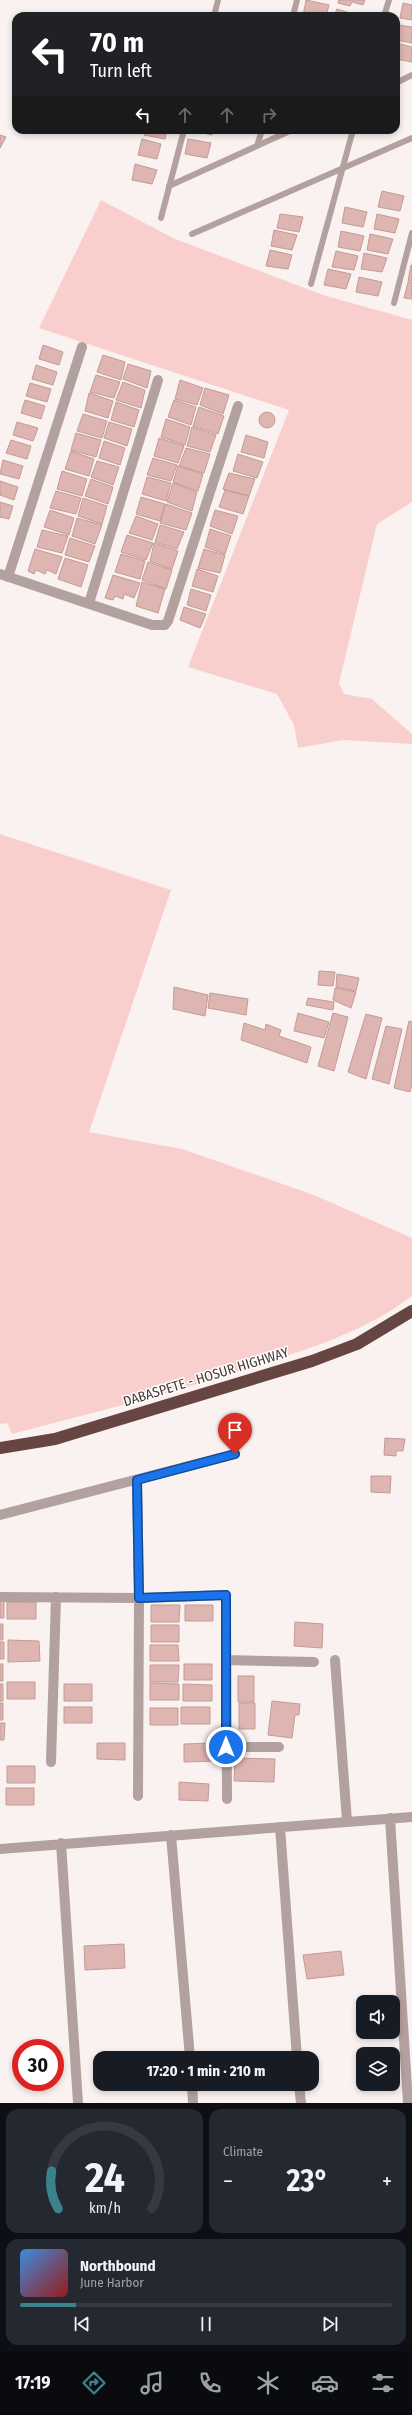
<!DOCTYPE html>
<meta charset="utf-8">
<style>
body{margin:0;font-family:"Fira Sans Condensed",sans-serif;background:#242831;color:#f1f3f6;height:100vh;display:flex;flex-direction:column;font-size:15px;white-space:nowrap}
*{box-sizing:border-box;margin:0}
p{font-size:13px;color:#9ea1a6}
.icon{flex:none;width:22px;height:22px;fill:none;stroke:currentColor;stroke-width:2;stroke-linecap:round;stroke-linejoin:round}
.map{position:relative;height:2103px;overflow:hidden}
.drawer{display:flex;flex-direction:column;gap:6px;padding:6px;background:#0d0f14;flex:1}
.drawer>*{flex:none}
.guide{position:absolute;left:12px;top:12px;width:388px;height:122px;border-radius:12px;box-shadow:0 2px 6px #0003;background:#202124;color:#fff;overflow:hidden}
.buttons{position:absolute;left:356px;top:1995px;display:grid;gap:8px}
.buttons a{display:grid;place-items:center;width:44px;height:44px;border-radius:8px;background:#171b24;box-shadow:0 2px 6px #0003;font-size:20px}
.speed{position:absolute;left:12px;top:2039px;display:flex;gap:8px;font-size:20px;font-weight:700;text-align:center}
.speed>*{display:grid;place-content:center;width:52px;height:52px;border-radius:50%;background:#171b24;box-shadow:0 2px 6px #0003;line-height:1}
.speed .limit{border:6px solid #d22;background:#fff;color:#111}
.pin{position:absolute;display:grid;place-items:center;width:34px;height:34px;color:#fff;margin:-41px -17px;border-radius:50% 50% 50% 0;rotate:-45deg;box-shadow:0 0 4px #0007}
.pin .icon{rotate:45deg}
.me{position:absolute;width:44px;margin:-22px;rotate:0deg;stroke-linejoin:round;filter:drop-shadow(0 0 3px #0008)}
.turn{display:flex;align-items:center;gap:14px;height:84px;padding:0 12px;font-size:18px}
.turn .icon{width:52px;height:52px;stroke-width:2.5}
.turn b{display:block;font-size:28px;line-height:34px}
.lanes{display:flex;align-items:center;height:38px;padding:0 12px;background:#0003;justify-content:center;gap:20px;direction:ltr}
.lanes .off{opacity:.35}
.big{font-size:30px;font-weight:700;line-height:1.1}
.drawer .card{flex:1;display:flex;flex-direction:column;justify-content:center;gap:6px;min-width:0;padding:0 14px;border-radius:12px;background:#242831}
.drawer .dial{align-items:center;gap:0}
.dial svg{height:104px;overflow:visible;fill:none;stroke:#363941;stroke-width:7;stroke-linecap:round;text-anchor:middle}
.dial text{fill:#f1f3f6;stroke:none}
.song{display:flex;align-items:center;gap:12px}
.cover{width:48px;height:48px;border-radius:6px;background:linear-gradient(135deg,hsl(210 70% 55%),hsl(0 70% 35%))}
.played{height:4px;border-radius:2px;background:linear-gradient(90deg,#3b838a 15%,#363941 15%)}
.keys{display:flex;justify-content:space-around;direction:ltr}
.heat{display:flex;justify-content:space-between;align-items:center;font-size:22px;direction:ltr}
.drawer .tiles{flex:1;display:grid;gap:6px;grid-template-columns:1fr 1fr}
.card:last-child{grid-column:span 2}
.trip{position:absolute;left:93px;top:2051px;width:226px;height:40px;border-radius:12px;background:#171b24;box-shadow:0 2px 6px #0003;font-weight:700;line-height:40px;text-align:center}
.menu{display:flex;height:64px;justify-content:space-around;align-items:center;background:#090b0e;color:#9ea1a6}
.menu .icon{width:28px;height:28px}
.menu .active{color:#3b838a}
.menu b{font-size:18px;color:#f1f3f6}
.map>svg:first-child{display:block}
.green{fill:#f8cfcc}
.building{fill:#deb5b1;stroke:#c39b97}
.lines{fill:none;stroke-linecap:round;stroke-linejoin:round}
.lane{stroke:#b3a19f;stroke-width:6}
.street{stroke:#b3a19f;stroke-width:10}
.highway{stroke:#674542;stroke-width:12}
.route-casing{stroke:#114b97;stroke-width:10}
.route{stroke:#1a73e8;stroke-width:7}
.labels{text-anchor:middle;dominant-baseline:central;stroke-width:3;stroke-linejoin:round;paint-order:stroke}
.street-label{font-size:14px;fill:#493837;stroke:#fff}
</style>
<div class="map">
<svg width="412" height="2103" viewBox="0 0 412 2103">
<rect width="100%" height="100%" fill="#faf2f1"/>
<path class="green" d="M101,200L173,238L323,295L412,320V502L377,524L339,683L344,694L372,699L412,734V744L343,740L298,748L294,725L277,694L188,667L289,410L39,328Z
M0,834L171,890L89,1132L182,1149L314,1195L412,1238V1296C366,1331 312,1348 258,1365C177,1392 94,1412 12,1434L7,1423L0,1424Z"/>
<path class="building" d="M306,0L329,5L326,16H303Z
M339,0H365L363,5L352,2L350,6L338,3Z
M403,3L412,5V20L400,18Z
M337,9L360,16H334Z
M399,25L412,27V43L396,40Z
M396,43L412,47V62L396,59Z
M145,130H167L165,139L144,135Z
M190,130H213L212,135Z
M0,135L6,137L0,148Z
M142,139L161,144L157,159L138,155Z
M188,139L211,143L207,158L185,154Z
M135,164L157,170L152,184L132,180Z
M382,191L404,196L400,211L378,207Z
M345,207L367,212L363,227L342,223Z
M280,214L303,217L299,232L277,228Z
M377,214L399,219L395,233L374,229Z
M274,230L297,235L292,250L271,246Z
M341,231L364,236L360,251L338,247Z
M370,234L393,239L388,254L367,250Z
M270,250L292,255L288,269L266,266Z
M336,251L358,256L354,270L332,267Z
M364,253L387,258L382,272L361,269Z
M411,265H412V281H408Z
M328,269L351,274L346,289L324,285Z
M359,277L382,282L378,296L356,292Z
M408,282L412,283V299L404,298Z
M43,345L63,352L59,365L39,359Z
M103,355L125,362L121,380L97,372Z
M128,364L151,371L147,388L123,379Z
M36,365L57,372L53,385L32,379Z
M96,375L120,382L114,398L90,392Z
M180,380L203,388L197,405L175,399Z
M123,382L145,390L141,408L116,400Z
M30,383L51,389L47,402L26,396Z
M205,388L229,395L223,414L200,405Z
M89,393L113,401L108,418L85,411Z
M25,400L45,406L41,419L21,413Z
M174,400L196,407L191,425L168,417Z
M116,402L139,410L134,427L111,420Z
M199,407L224,416L218,434L193,426Z
M259 420a8 8 0 1 1 16 0a8 8 0 1 1-16 0Z
M83,414L107,421L102,438L77,431Z
M166,419L190,427L185,445L161,437Z
M17,422L38,428L33,441L13,435Z
M109,422L132,429L127,446L104,438Z
M192,427L216,435L210,452L187,446Z
M76,433L101,440L96,457L71,450Z
M246,435L268,442L264,458L241,452Z
M159,438L184,446L178,463L154,456Z
M11,440L31,446L27,459L6,453Z
M104,441L125,448L120,465L99,458Z
M186,448L210,454L204,473L179,466Z
M71,451L94,459L89,476L65,469Z
M238,454L263,462L257,478L233,471Z
M153,458L177,465L171,481L147,475Z
M3,460L23,466L19,479L0,474Z
M97,461L119,467L113,485L91,477Z
M178,466L203,474L198,491L173,482Z
M62,471L87,479L82,496L57,489Z
M229,473L255,479L249,496L223,489Z
M147,477L171,483L166,501L142,494Z
M91,479L113,487L108,504L85,496Z
M0,481L18,487L14,500L0,495Z
M173,483L197,492L192,511L167,502Z
M225,490L249,496L243,514L219,507Z
M56,491L81,498L76,514L50,508Z
M141,497L165,504L160,521L136,514Z
M83,498L107,506L102,524L78,516Z
M0,502L13,506L9,519L0,517Z
M166,504L192,513L186,530L160,523Z
M50,510L74,518L69,535L44,527Z
M215,510L238,516L232,534L210,526Z
M136,516L158,524L152,540L129,533Z
M77,518L102,525L95,544L72,536Z
M160,525L184,532L177,549L155,542Z
M210,529L231,536L225,554L205,547Z
M42,530L68,536L62,553L37,547Z
M127,535L153,543L146,560L121,552Z
M70,538L95,546L89,562L65,555Z
M154,543L178,551L172,569L150,561Z
M35,549L62,557L56,574L47,570L45,574L36,570L34,574L28,571Z
M204,549L225,555L220,573L198,568Z
M121,554L145,561L140,579L115,572Z
M65,558L88,565L81,587L58,579Z
M148,562L172,570L166,589L142,580Z
M197,569L218,576L213,592L192,586Z
M113,575L140,583L134,598L124,594L123,599L115,596L113,600L105,598Z
M142,582L165,589L158,613L136,606Z
M191,589L211,595L206,611L187,605Z
M184,607L206,614L200,628L180,620Z
M319,971L335,972L333,986L318,985Z
M337,974L359,978L356,991L336,987Z
M174,987L208,995L205,1016L173,1009Z
M335,988L356,992L351,1008L333,1000Z
M210,993L248,999L246,1015L208,1008Z
M308,998L334,1002L333,1010L306,1005Z
M298,1013L329,1022L324,1038L294,1031Z
M333,1013L348,1017L334,1071L318,1066Z
M366,1014L382,1018L366,1079L348,1072Z
M409,1021L412,1022V1083L410,1092L394,1088Z
M244,1023L265,1030L266,1024L281,1030L279,1036L311,1047L307,1063L241,1040Z
M386,1026L402,1029L389,1084L372,1079Z
M385,1438L405,1439L403,1451H396V1456L384,1455Z
M371,1476H391L390,1493L371,1492Z
M0,1601H4V1618H0Z
M7,1602H36V1619H7Z
M151,1605H180L179,1622H151Z
M185,1605H213V1621H185Z
M295,1622L323,1624L322,1648L294,1646Z
M0,1624H3V1640H0Z
M151,1625H179V1642H151Z
M8,1640L39,1641L40,1661L8,1662Z
M0,1642H4V1659H0Z
M150,1645H178L179,1661H150Z
M0,1664H3V1681H0Z
M184,1664H212V1680H184Z
M150,1665H179L178,1682H150Z
M238,1676H254V1702H238Z
M7,1682H35V1699H7Z
M150,1683L179,1684V1700H150Z
M0,1684H3V1701H0Z
M64,1684H92V1701H64Z
M183,1684L212,1685V1701H183Z
M272,1701L300,1704L299,1715H295L292,1738L268,1735Z
M0,1703H3V1720H0Z
M239,1703H255V1729H239Z
M64,1707H92V1723H64Z
M181,1707H210V1724H181Z
M150,1708H178V1725H150Z
M0,1723H5L4,1740H0Z
M97,1743H125V1760L97,1759Z
M216,1743V1761L184,1762V1744Z
M235,1758L275,1759L274,1782L234,1781Z
M7,1766H35V1783H7Z
M179,1782L209,1784L208,1801L179,1800Z
M6,1788H34V1805H6Z
M124,1944L125,1968L85,1970L84,1946Z
M341,1951L344,1975L307,1979L303,1955Z"/>
<g class="lines">
<path class="lane" d="M214,16L218,0
M293,16L297,0
M384,16L389,0
M396,83L412,75
M257,146L262,130
M169,186L292,130
M161,218L184,130
M192,234L412,138
M311,284L353,130
M394,303L412,233"/>
<path class="street" d="M0,574L152,625H165L168,621L238,406
M8,577L82,347
M89,603L158,380
M137,1480L139,1598L138,1796
M0,1515L235,1454
M0,1597L139,1598L226,1595L227,1799
M226,1660L314,1662
M335,1660L347,1821
M226,1747H279
M51,1762L56,1597
M390,1818L408,2103
M280,1827L297,2058
M171,1835L190,2058
M61,1843L78,2103
M0,1849L412,1817
M192,2084L193,2103
M299,2084L301,2103"/>
<path class="highway" d="M0,1448L55,1439L312,1361L357,1344L412,1311"/>
</g>
<g class="lines">
<defs>
<path id="route" d="M226,1747V1595L139,1598L137,1480L235,1454"/>
</defs>
<use href="#route" class="route-casing"/>
<use href="#route" class="route"/>
</g>
<g class="labels">
<g class="street-label">
<text transform="translate(206 1377) rotate(-17)">DABASPETE - HOSUR HIGHWAY</text>
</g>
</g>
</svg>
<div class="buttons">
<a><svg class="icon" aria-label="sound" viewBox="0 0 24 24"><path d="M4 9h4l5-4v14l-5-4H4zM17 9q2 3 0 6"/></svg></a>
<a><svg class="icon" aria-label="layers" viewBox="0 0 24 24"><path d="M12 4l9 5-9 5-9-5zM3 14l9 5 9-5"/></svg></a>
</div>
<div class="speed"><div class="limit">30</div></div>
<div class="pin" style="left:235px;top:1454px;background:#d93025"><svg class="icon" aria-label="arrive" viewBox="0 0 24 24"><path d="M6 21V4h12l-3 4 3 4H6"/></svg></div>
<svg class="me" style="left:226px;top:1747px" viewBox="-20 -20 40 40"><circle r="17" fill="#1a73e8" stroke="#fff" stroke-width="3"/><path d="M0-11L8 9 0 5-8 9z" fill="#fff"/></svg>
<div class="trip">17:20 · 1 min · 210 m</div>
<div class="guide">
<div class="turn"><svg class="icon" aria-label="left" viewBox="0 0 24 24"><path d="M17 20v-9H6M10 6l-5 5 5 5"/></svg><div><b>70 m</b>Turn left</div></div>
<div class="lanes"><svg class="icon" aria-label="left" viewBox="0 0 24 24"><path d="M17 20v-9H6M10 6l-5 5 5 5"/></svg><svg class="icon off" aria-label="ahead" viewBox="0 0 24 24"><path d="M12 20V5M6 11l6-6 6 6"/></svg><svg class="icon off" aria-label="ahead" viewBox="0 0 24 24"><path d="M12 20V5M6 11l6-6 6 6"/></svg><svg class="icon off" aria-label="right" viewBox="0 0 24 24"><path d="M7 20v-9h11M14 6l5 5-5 5"/></svg></div>
</div>
</div>
<section class="drawer">
<div class="tiles">
<div class="card dial"><svg viewBox="0 0 100 80">
<path d="M14 69A42 42 0 1 1 86 69"/>
<path d="M14 69A42 42 0 0 1 9 40" stroke="#3b838a"/>
<text x="50" y="56" font-size="32" font-weight="700">24</text>
<text x="50" y="72" font-size="11">km/h</text>
</svg></div>
<div class="card"><p>Climate</p>
<div class="heat"><a>−</a><b class="big">23°</b><a>+</a></div>
</div>
<div class="card">
<div class="song"><i class="cover"></i><div><b>Northbound</b><p>June Harbor</p></div></div>
<div class="played"></div>
<div class="keys"><svg class="icon" aria-label="previous" viewBox="0 0 24 24"><path d="M18 5L8 12l10 7zM5 5v14"/></svg><svg class="icon" aria-label="pause" viewBox="0 0 24 24"><path d="M8 5v14M16 5v14"/></svg><svg class="icon" aria-label="next" viewBox="0 0 24 24"><path d="M6 5l10 7-10 7zM19 5v14"/></svg></div>
</div>
</div>
</section>
<nav class="menu">
<b>17:19</b>
<svg class="icon active" aria-label="directions" viewBox="0 0 24 24"><path d="M12 3l9 9-9 9-9-9zM9 14v-3h6M13 9l2 2-2 2"/></svg>
<svg class="icon" aria-label="music" viewBox="0 0 24 24"><path d="M9 18V5l10-2v13"/><circle cx="6" cy="18" r="3"/><circle cx="16" cy="16" r="3"/></svg>
<svg class="icon" aria-label="phone" viewBox="0 0 24 24"><path d="M5 4h4l2 5-3 2q2 4 5 5l2-3 5 2v4C11 20 4 13 5 4z"/></svg>
<svg class="icon" aria-label="climate" viewBox="0 0 24 24"><path d="M12 3v18M4 7l16 10M4 17L20 7"/></svg>
<svg class="icon" aria-label="car" viewBox="0 0 24 24"><path d="M5 17H2v-5l4-1 3-4h7l3 4 3 1v5h-3M9 17h6M6 11h13"/><circle cx="7" cy="17" r="2"/><circle cx="17" cy="17" r="2"/></svg>
<svg class="icon" aria-label="filters" viewBox="0 0 24 24"><path d="M4 7h16M4 17h16"/><circle cx="9" cy="7" r="2"/><circle cx="15" cy="17" r="2"/></svg>
</nav>
